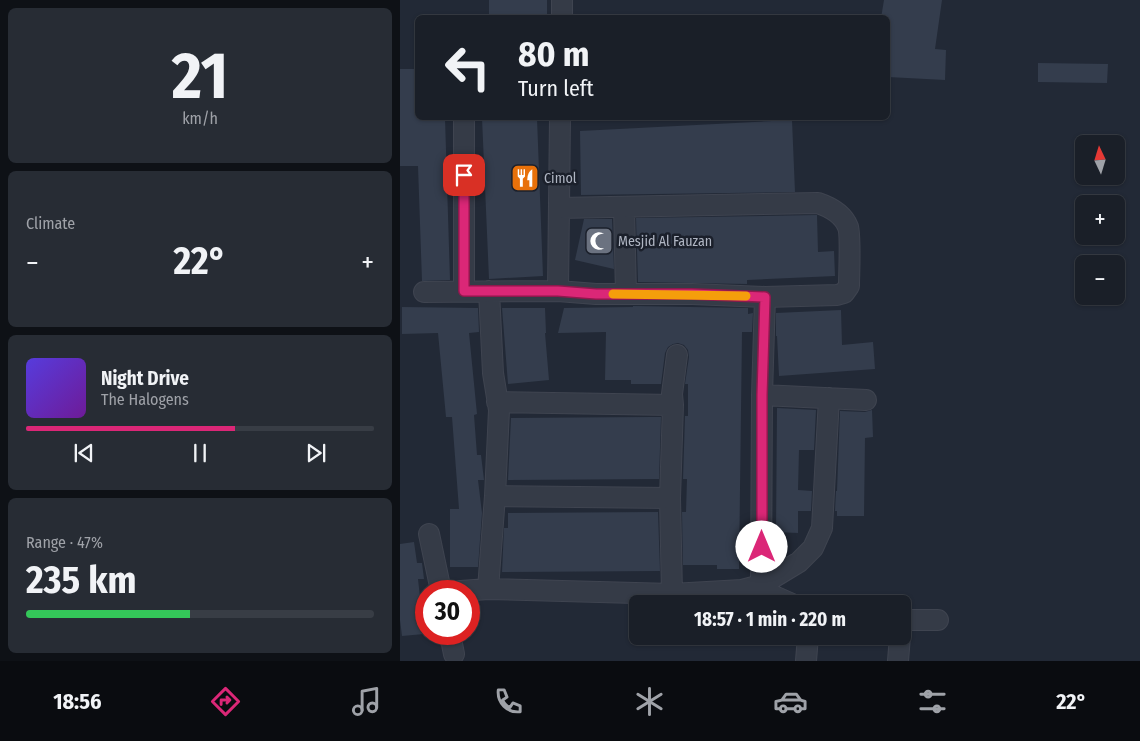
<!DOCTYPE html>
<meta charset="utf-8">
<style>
body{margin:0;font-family:"Fira Sans Condensed",sans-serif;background:#272c34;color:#f1f3f6;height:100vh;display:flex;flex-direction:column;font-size:19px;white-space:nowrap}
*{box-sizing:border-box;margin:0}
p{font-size:16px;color:#9fa2a8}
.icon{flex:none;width:28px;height:28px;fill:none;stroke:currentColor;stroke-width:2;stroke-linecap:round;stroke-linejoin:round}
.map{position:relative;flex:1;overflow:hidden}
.panel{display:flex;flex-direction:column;gap:8px;padding:8px;background:#0e1116;width:400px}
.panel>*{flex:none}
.hud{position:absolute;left:15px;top:15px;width:475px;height:105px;border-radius:8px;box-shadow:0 1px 4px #0004,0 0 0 1px #383d45;background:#1a1f28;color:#f1f3f6;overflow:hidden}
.needle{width:32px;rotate:356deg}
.controls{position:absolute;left:675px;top:135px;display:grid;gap:10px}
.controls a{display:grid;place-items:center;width:50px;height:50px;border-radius:8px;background:#1a1f28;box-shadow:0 1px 4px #0004,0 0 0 1px #383d45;font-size:25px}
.speed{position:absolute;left:15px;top:580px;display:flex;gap:10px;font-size:25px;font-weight:700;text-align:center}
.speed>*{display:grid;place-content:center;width:65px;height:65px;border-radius:50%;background:#1a1f28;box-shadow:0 1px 4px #0004,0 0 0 1px #383d45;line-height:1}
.speed .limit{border:8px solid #d22;background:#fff;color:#111}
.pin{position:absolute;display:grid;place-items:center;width:42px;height:42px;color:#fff;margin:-21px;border-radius:10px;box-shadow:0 2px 8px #0006}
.me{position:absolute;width:55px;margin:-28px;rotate:0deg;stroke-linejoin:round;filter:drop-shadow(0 0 4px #0008)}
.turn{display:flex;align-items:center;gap:18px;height:105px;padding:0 20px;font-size:22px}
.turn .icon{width:65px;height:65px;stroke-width:2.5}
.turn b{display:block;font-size:35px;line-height:42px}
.big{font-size:38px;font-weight:700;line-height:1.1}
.panel .widget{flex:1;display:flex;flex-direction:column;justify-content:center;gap:8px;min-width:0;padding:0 18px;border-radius:8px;background:#272c34}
.panel .dial{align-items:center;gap:0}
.dial b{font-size:65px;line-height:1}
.song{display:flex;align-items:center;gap:15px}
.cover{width:60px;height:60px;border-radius:8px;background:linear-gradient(135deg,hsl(250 70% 55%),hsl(280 70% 35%))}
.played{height:5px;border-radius:2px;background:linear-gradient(90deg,#db2777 60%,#383d45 60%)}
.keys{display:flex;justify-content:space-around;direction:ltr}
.heat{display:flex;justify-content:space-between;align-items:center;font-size:28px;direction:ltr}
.charge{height:8px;border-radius:4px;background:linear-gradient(90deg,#34c759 47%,#383d45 0)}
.trip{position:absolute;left:229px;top:595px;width:282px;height:50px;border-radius:8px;background:#1a1f28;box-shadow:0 1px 4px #0004,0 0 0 1px #383d45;font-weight:700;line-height:50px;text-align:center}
.tabs{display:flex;height:80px;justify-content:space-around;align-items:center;background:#0a0c10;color:#9fa2a8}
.tabs .icon{width:35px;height:35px}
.tabs .active{color:#db2777}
.tabs b{font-size:22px;color:#f1f3f6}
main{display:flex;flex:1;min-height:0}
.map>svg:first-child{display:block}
.building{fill:#343d4d}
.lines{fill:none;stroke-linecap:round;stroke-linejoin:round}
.minor-casing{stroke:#3f4450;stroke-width:22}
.minor{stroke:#353b47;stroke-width:20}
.route-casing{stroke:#8e194d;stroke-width:12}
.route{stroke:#db2777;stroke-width:9}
.slow{stroke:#f59e0b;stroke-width:9}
.labels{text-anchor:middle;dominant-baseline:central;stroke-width:5;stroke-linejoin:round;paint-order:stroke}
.poi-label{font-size:14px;fill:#b0b6c3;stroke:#1b202b;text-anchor:start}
</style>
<main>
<section class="panel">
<div class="widget dial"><b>21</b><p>km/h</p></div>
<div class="widget"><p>Climate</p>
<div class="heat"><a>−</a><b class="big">22°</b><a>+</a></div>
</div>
<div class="widget">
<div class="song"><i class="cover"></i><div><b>Night Drive</b><p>The Halogens</p></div></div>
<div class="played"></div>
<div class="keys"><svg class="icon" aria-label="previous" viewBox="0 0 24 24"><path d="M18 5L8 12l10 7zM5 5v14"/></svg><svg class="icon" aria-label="pause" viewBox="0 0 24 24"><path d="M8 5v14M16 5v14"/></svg><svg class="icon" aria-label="next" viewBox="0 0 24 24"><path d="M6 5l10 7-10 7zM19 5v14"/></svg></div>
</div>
<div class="widget"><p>Range · 47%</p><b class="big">235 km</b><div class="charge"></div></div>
</section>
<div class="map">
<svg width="740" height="661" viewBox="0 0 740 661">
<rect width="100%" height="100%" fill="#222936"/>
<path class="building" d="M89,0H147V18H89Z
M484,0H542L535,49L546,50L545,80L488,77V18H481Z
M638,63L708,64L707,83L638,82Z
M0,69H18V118H45L50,280L22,281L18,166H0Z
M82,118H137L143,276L89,279Z
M392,120L395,192L181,195L180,131Z
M417,215L418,252L434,251L435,276L347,280V284L238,282L236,218Z
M184,219H212L214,269L175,260Z
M233,306L348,308V314L353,313L352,332H342L339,569H317V565H283L282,512H286L287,479H283L285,416H288V384H285L289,357L288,350L284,345L278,343L273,344L268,347L265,353L261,384H231V380H205L206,332L158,333L164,308L233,307Z
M2,307L78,308L79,332L69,333L77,414L74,415L77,455H81L84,480H78L82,513L78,567H50V509H59L52,417H46L38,333L2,334Z
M102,308H145L146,333H145L149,380L108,384Z
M441,310L442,345L473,342L475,369L379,376L377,336H376V313Z
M377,408L416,410L414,450H399L398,490L412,491L411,511H398V533L376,532Z
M472,410L473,437L465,438L464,516H437V511H435L436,491H437L440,411L465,412Z
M249,417H261L259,479L108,480L111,418Z
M258,512L260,571L102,572L104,528H108V513Z
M14,542L17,563H22L24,579H18L24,634L2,636L0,620V544Z"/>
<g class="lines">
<defs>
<path id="minor" d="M162,0V18
M224,207L226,294
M159,208L418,203C430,207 443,214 448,227C451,235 449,275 449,286L444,293L437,295L365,297L292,294H196L158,291L160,118
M64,291V118
M89,291L93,373L99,410L95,496L88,589L272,594L342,590L361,585L399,562L413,548L422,528L429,398
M24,292L158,291
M365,297L362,395L361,585L374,596L392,604
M362,395L466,400
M97,402L273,405L270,498L272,594
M273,405L272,394L277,355
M95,496L270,498
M29,534L41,591
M61,591L88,589
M502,620H538
M50,634L54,654
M406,661L408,636
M498,661L500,636"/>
</defs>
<use href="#minor" class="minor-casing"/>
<use href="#minor" class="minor"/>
</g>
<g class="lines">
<defs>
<path id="route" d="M64,175V291H158L196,294H292L365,297L362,395V547"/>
</defs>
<use href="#route" class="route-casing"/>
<use href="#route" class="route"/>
<path class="slow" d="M213,294L346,296"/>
</g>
<defs>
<symbol id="restaurant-square" viewBox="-11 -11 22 22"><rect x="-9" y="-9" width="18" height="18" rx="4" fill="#e8710a" stroke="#1b202b"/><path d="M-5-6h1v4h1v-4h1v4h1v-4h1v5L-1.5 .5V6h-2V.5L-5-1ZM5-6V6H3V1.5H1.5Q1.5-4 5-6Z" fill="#fff"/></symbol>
<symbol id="mosque-square" viewBox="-11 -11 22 22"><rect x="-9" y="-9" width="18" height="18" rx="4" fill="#6b7280" stroke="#1b202b"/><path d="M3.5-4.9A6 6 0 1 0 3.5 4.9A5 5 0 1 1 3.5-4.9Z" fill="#fff"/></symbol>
</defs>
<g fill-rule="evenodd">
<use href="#restaurant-square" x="109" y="162" width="32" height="32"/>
<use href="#mosque-square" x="183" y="225" width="32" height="32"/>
</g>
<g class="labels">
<g class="poi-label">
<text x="144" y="178">Cimol</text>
<text x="218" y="241">Mesjid Al Fauzan</text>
</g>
</g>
</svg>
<div class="controls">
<a><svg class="needle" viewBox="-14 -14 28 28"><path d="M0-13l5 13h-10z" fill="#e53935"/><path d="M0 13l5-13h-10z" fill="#9fa2a8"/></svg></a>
<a>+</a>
<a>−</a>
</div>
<div class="speed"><div class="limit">30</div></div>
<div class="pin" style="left:64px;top:175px;background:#d93025"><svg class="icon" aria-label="arrive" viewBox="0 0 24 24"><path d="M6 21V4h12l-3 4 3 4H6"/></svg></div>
<svg class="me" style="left:362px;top:547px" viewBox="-20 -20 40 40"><circle r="19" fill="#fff"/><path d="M0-13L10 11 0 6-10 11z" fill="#db2777"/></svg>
<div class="trip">18:57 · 1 min · 220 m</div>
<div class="hud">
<div class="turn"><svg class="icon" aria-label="left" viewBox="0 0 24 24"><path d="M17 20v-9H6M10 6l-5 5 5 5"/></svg><div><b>80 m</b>Turn left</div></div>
</div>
</div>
</main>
<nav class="tabs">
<b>18:56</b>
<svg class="icon active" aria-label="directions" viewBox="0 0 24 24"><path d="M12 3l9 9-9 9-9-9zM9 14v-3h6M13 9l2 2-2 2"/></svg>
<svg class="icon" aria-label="music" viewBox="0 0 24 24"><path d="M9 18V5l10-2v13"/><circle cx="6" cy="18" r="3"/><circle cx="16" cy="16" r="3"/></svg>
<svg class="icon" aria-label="phone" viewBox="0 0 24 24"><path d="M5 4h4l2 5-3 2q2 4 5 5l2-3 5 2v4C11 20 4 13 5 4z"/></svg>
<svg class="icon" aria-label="climate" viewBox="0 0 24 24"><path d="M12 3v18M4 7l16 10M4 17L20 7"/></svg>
<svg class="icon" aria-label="car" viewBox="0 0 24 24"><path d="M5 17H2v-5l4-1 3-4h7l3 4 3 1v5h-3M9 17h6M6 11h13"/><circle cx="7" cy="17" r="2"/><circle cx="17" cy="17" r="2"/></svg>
<svg class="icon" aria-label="filters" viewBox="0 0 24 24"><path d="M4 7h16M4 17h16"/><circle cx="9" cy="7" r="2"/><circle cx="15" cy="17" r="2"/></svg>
<b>22°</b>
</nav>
